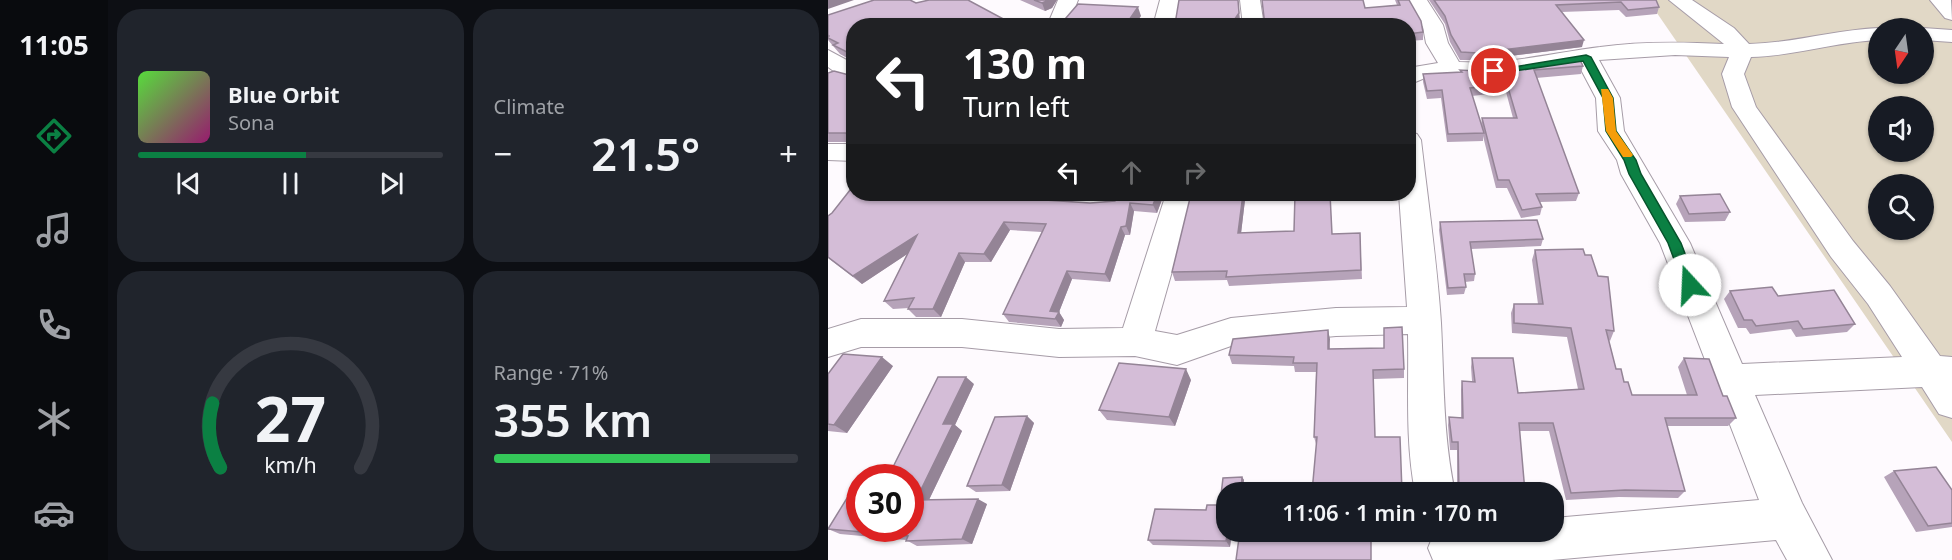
<!DOCTYPE html>
<meta charset="utf-8">
<style>
body{margin:0;font-family:"Noto Sans",sans-serif;background:#20242c;color:#f1f3f6;height:100vh;display:flex;flex-direction:column;font-size:22px;white-space:nowrap}
*{box-sizing:border-box;margin:0}
p{font-size:20px;color:#9ea1a6}
.icon{flex:none;width:33px;height:33px;fill:none;stroke:currentColor;stroke-width:2;stroke-linecap:round;stroke-linejoin:round}
.map{position:relative;flex:1;overflow:hidden}
.side{display:flex;flex-direction:column;gap:9px;padding:9px;background:#0d0f14;width:720px}
.side>*{flex:none}
.hud{position:absolute;left:18px;top:18px;width:570px;height:183px;border-radius:24px;box-shadow:0 2px 4px #0004;background:#202124;color:#fff;overflow:hidden}
.needle{width:39px;rotate:193deg}
.tools{position:absolute;left:1040px;top:18px;display:grid;gap:12px}
.tools a{display:grid;place-items:center;width:66px;height:66px;border-radius:50%;background:#171b24;box-shadow:0 2px 4px #0004;font-size:30px}
.speed{position:absolute;left:18px;top:464px;display:flex;gap:12px;font-size:30px;font-weight:700;text-align:center}
.speed>*{display:grid;place-content:center;width:78px;height:78px;border-radius:50%;background:#171b24;box-shadow:0 2px 4px #0004;line-height:1}
.speed .limit{border:9px solid #d22;background:#fff;color:#111}
.pin{position:absolute;display:grid;place-items:center;width:51px;height:51px;color:#fff;margin:-26px;border:3px solid #fff;border-radius:50%;box-shadow:0 2px 6px #0007}
.me{position:absolute;width:66px;margin:-33px;rotate:340deg;stroke-linejoin:round;filter:drop-shadow(0 0 4px #0008)}
.turn{display:flex;align-items:center;gap:21px;height:126px;padding:0 18px;font-size:27px}
.turn .icon{width:78px;height:78px;stroke-width:2.5}
.turn b{display:block;font-size:42px;line-height:51px}
.lanes{display:flex;align-items:center;height:57px;padding:0 18px;background:#0003;justify-content:center;gap:30px;direction:ltr}
.lanes .off{opacity:.35}
.big{font-size:45px;font-weight:600;line-height:1.1}
.side .widget{flex:1;display:flex;flex-direction:column;justify-content:center;gap:9px;min-width:0;padding:0 21px;border-radius:24px;background:#20242c}
.side .dial{align-items:center;gap:0}
.dial svg{height:156px;overflow:visible;fill:none;stroke:#363941;stroke-width:7;stroke-linecap:round;text-anchor:middle}
.dial text{fill:#f1f3f6;stroke:none}
.song{display:flex;align-items:center;gap:18px}
.cover{width:72px;height:72px;border-radius:9px;background:linear-gradient(135deg,hsl(110 70% 55%),hsl(320 70% 35%))}
.played{height:6px;border-radius:3px;background:linear-gradient(90deg,#0b8043 55%,#363941 55%)}
.keys{display:flex;justify-content:space-around;direction:ltr}
.heat{display:flex;justify-content:space-between;align-items:center;font-size:33px;direction:ltr}
.charge{height:9px;border-radius:4px;background:linear-gradient(90deg,#34c759 71%,#363941 0)}
.side .tiles{flex:1;display:grid;gap:9px;grid-template-columns:repeat(2,1fr)}
.trip{position:absolute;left:388px;top:482px;width:348px;height:60px;border-radius:24px;background:#171b24;box-shadow:0 2px 4px #0004;font-weight:600;line-height:60px;text-align:center}
main{display:flex;flex:1;min-height:0}
.tabs{display:flex;flex-direction:column;width:108px;justify-content:space-around;align-items:center;background:#090b0e;color:#9ea1a6}
.tabs .icon{width:42px;height:42px}
.tabs .selected{color:#0b8043}
.tabs b{font-size:27px;color:#f1f3f6}
.map>svg:first-child{display:block}
.green{fill:#e1d8c6;fill-rule:evenodd}
.lines{fill:none;stroke-linecap:round;stroke-linejoin:round}
.minor-casing{stroke:#a69ca7;stroke-width:2}
.minor{fill:#fff;fill-rule:evenodd}
.wall{fill:#b6a3b9;fill-rule:evenodd}
.shaded-wall{fill:#948496}
.building{fill:#d4bdd7;stroke:#948496;stroke-width:1.5}
.route{fill:#0b8043;stroke:#07532c;stroke-width:1.5}
.slow{fill:#f59e0b}
</style>
<main>
<nav class="tabs">
<b>11:05</b>
<svg class="icon selected" aria-label="directions" viewBox="0 0 24 24"><path d="M12 3l9 9-9 9-9-9zM9 14v-3h6M13 9l2 2-2 2"/></svg>
<svg class="icon" aria-label="music" viewBox="0 0 24 24"><path d="M9 18V5l10-2v13"/><circle cx="6" cy="18" r="3"/><circle cx="16" cy="16" r="3"/></svg>
<svg class="icon" aria-label="phone" viewBox="0 0 24 24"><path d="M5 4h4l2 5-3 2q2 4 5 5l2-3 5 2v4C11 20 4 13 5 4z"/></svg>
<svg class="icon" aria-label="climate" viewBox="0 0 24 24"><path d="M12 3v18M4 7l16 10M4 17L20 7"/></svg>
<svg class="icon" aria-label="car" viewBox="0 0 24 24"><path d="M5 17H2v-5l4-1 3-4h7l3 4 3 1v5h-3M9 17h6M6 11h13"/><circle cx="7" cy="17" r="2"/><circle cx="17" cy="17" r="2"/></svg>
</nav>
<section class="side">
<div class="tiles">
<div class="widget">
<div class="song"><i class="cover"></i><div><b>Blue Orbit</b><p>Sona</p></div></div>
<div class="played"></div>
<div class="keys"><svg class="icon" aria-label="previous" viewBox="0 0 24 24"><path d="M18 5L8 12l10 7zM5 5v14"/></svg><svg class="icon" aria-label="pause" viewBox="0 0 24 24"><path d="M8 5v14M16 5v14"/></svg><svg class="icon" aria-label="next" viewBox="0 0 24 24"><path d="M6 5l10 7-10 7zM19 5v14"/></svg></div>
</div>
<div class="widget"><p>Climate</p>
<div class="heat"><a>−</a><b class="big">21.5°</b><a>+</a></div>
</div>
<div class="widget dial"><svg viewBox="0 0 100 80">
<path d="M14 69A42 42 0 1 1 86 69"/>
<path d="M14 69A42 42 0 0 1 10 36" stroke="#0b8043"/>
<text x="50" y="56" font-size="32" font-weight="700">27</text>
<text x="50" y="72" font-size="11">km/h</text>
</svg></div>
<div class="widget"><p>Range · 71%</p><b class="big">355 km</b><div class="charge"></div></div>
</div>
</section>
<div class="map">
<svg width="1124" height="560" viewBox="0 0 1124 560">
<rect width="100%" height="100%" fill="#fefafe"/>
<path class="green" d="M820,0H1115L1124,7V442ZM1050,28H1095V74H1050ZM1050,106H1095V152H1050ZM1050,184H1095V230H1050Z"/>
<g class="lines">
<defs>
<path id="minor" d="M230,0H250L240,26H219Z
M332,0H352L346,26H325Z
M412,0H432L436,26H415Z
M579,0H599L615,25L620,43L631,62C681,65 723,53 772,47C813,41 855,42 896,44L841,0H864L906,28L921,44C966,43 1006,30 1050,28H1054H1050V40C1007,42 967,56 923,57L916,74L928,107L1025,241L1062,286L1112,356L1124,357V418L1111,414L1094,387L927,395L974,503L1004,560H959L948,540L724,560H605L600,548L606,533L611,531H726V518L931,500L832,243L793,174L789,160L770,131L768,98L750,64L666,78L624,75L597,78L580,85V68L610,63L598,43L595,27L587,17ZM847,55L901,57L894,74L904,107L1003,257L1040,304L1074,357L914,364L862,243L796,131L792,98L771,60Z
M1102,0H1123L1124,20L1117,18Z
M1091,28H1095L1124,30V42L1095,40V28Z
M0,50L26,64V82L18,80L0,67Z
M580,132L589,134L593,140C600,201 609,262 613,323C616,379 615,437 627,492H587C577,440 581,387 580,334L508,336L403,346L349,365L307,356L231,357L134,347H33L0,357V329L33,319H134L231,329L295,328L338,194H366L327,331L349,335L403,318L508,308L579,307L571,194H580Z
M0,144H26V161L0,160Z"/>
</defs>
<use href="#minor" class="minor-casing"/>
<use href="#minor" class="minor"/>
</g>
<path class="wall" d="M140,0L26,26V144L24,142H0V73L21,75L24,63L21,59L12,54L0,40V15L88,3Z
M192,0H229L224,8L217,11Z
M567,0H581L595,32V40L580,41V26L537,8L569,5Z
M601,0H828L831,7L829,14L798,17L791,10L733,12L754,47L649,60H632L622,42L617,24Z
M755,66L753,74L708,78L751,193L748,201L712,202L714,207L712,215L693,218L679,188H668L655,136V141L619,142L613,98L599,99L595,82V74L632,72V70L668,72ZM678,92L685,118H654L653,125L644,96Z
M26,194H215L212,200L262,203L287,201L290,194H336L329,213L306,211L302,235H297L282,282L244,279L231,312L236,320L233,327L181,322L175,314L214,232L182,230L163,262H137L113,317H88L80,309L81,308L65,309L56,301L79,254L34,284L0,258V216Z
M363,194H502L504,234L532,233L534,279L401,286L399,280L347,281L344,272ZM467,198L466,231L413,233L417,200Z
M852,196L902,212L897,221L857,222L848,204Z
M612,222L715,239L713,246L643,249L647,274L646,281L637,282L638,287L636,294L619,295L611,230Z
M707,250L786,331L782,341L781,340L788,369L804,395H859L850,367L856,358L895,396L908,418L900,426H839L857,491L850,498L791,497L738,500L721,431H691L697,492H629V450H622L620,425L621,417H633V390L634,381H644L643,367L644,358L690,393L750,389L739,337L684,333L683,313L686,304H710L704,260Z
M902,291L950,296L1027,324L1019,332L968,337L963,329L922,334L918,328H910L896,299Z
M500,330L502,349L576,369V378L546,379L488,444L486,437L488,372H467L466,366L404,364L401,355Z
M65,366L19,433L0,431V374Z
M363,380L347,426L279,420L271,410Z
M146,384L127,425L134,431L101,500L159,504L144,544L89,546L78,540L12,534L0,529L32,528L82,477Z
M199,416L206,423L182,491L148,492L139,486Z
M1066,471L1124,490V527L1088,532L1056,477Z
M414,477L416,480L414,492H399V531H404L402,547L325,545L320,540L327,509L378,510L379,505H393L392,503L395,478Z
M480,531H575V532L544,533L480,538Z"/>
<path class="shaded-wall" d="M0,0H26L0,9Z
M221,0H229L224,8L217,11L214,3Z
M410,0L412,20L409,26H402Z
M310,7L313,16L306,26H297Z
M181,22L183,26H173Z
M756,40L754,47L649,60L650,53Z
M206,194H215L208,208L203,199Z
M329,194H336L329,213L325,205Z
M415,194H416L417,200L412,242L410,233Z
M302,203L306,211L302,235L298,226Z
M176,222L182,230L163,262L156,254Z
M293,227L297,235L282,282L277,274Z
M89,235L96,243L34,284L25,276Z
M131,253L137,262L113,317L105,309Z
M239,271L244,279L231,312L236,320L233,327L222,311Z
M500,330L502,339L501,358L500,349Z
M54,357L65,366L19,433L6,425Z
M358,369L363,380L347,426L341,417Z
M138,377L146,384L127,425L134,431L98,506L88,500L115,424Z
M199,416L206,423L182,491L174,485Z
M414,477L416,480L414,492H413Z
M150,499L159,504L144,544L134,539Z
M400,531H404L402,547L398,541Z"/>
<path class="building" d="M46,0H82L88,3L101,0H140L181,22L173,26H26V63L22,60L21,53L5,45L10,43L0,38V37L1,36L0,35V15Z
M206,0H221L214,3Z
M351,0H410L411,13L402,26H344L348,18Z
M434,0H535L537,8L572,5L570,0H581L593,21L595,32L580,34V26H437Z
M606,0H828L831,7L800,10L793,2L728,5L756,40L650,53L633,52L623,35L617,16Z
M250,4L310,7L297,26H231Z
M751,58L755,66L706,70L751,193L708,194L714,207L694,210L681,180H670L654,118H689L679,84L642,88L656,133L620,134L614,90L599,91L595,74L634,72L632,70L668,72Z
M26,63V139L21,138L18,133H0V73L6,71L21,75L22,64Z
M26,185V194H206L203,199L262,203L287,201L290,194H329L325,205L302,203L298,226L293,227L277,274L239,271L222,311L231,312L227,319L175,314L218,224L176,222L156,254L131,253L105,309H80L86,298L56,301L89,235L25,276L0,257V216L4,213Z
M363,194H415L410,233L466,231L467,194H502L504,234L532,233L533,270L398,277L399,271L344,272Z
M892,194L902,212L861,214L852,196Z
M709,220L715,239L642,242L647,274H636L638,287L620,288L612,222Z
M755,249L757,255H763L770,276L780,277L786,331L778,330L788,369H793L796,382H800L804,395H869L856,358L881,359L895,396H899L908,418H837L857,491L797,490L743,493L725,423H691L697,492H631L630,442H624L621,417L635,418L634,381L647,382L644,358H685L690,393L756,389L743,328L686,323V304H715L707,250Z
M944,287L950,296L1006,290L1027,324L975,329L970,321L928,326L924,320H916L902,291Z
M574,327L576,369L545,370L547,437H572L574,492H484L489,437H486L489,363H465L466,357L401,355L405,339L500,330V349L556,348V328Z
M15,354L54,357L6,425L0,424V374Z
M291,363L358,369L341,417L271,410Z
M110,377H138L115,424H125L88,500L150,499L134,539L78,541L80,536L0,529L24,490L32,491V528H82V477H60Z
M199,416L174,485L139,486L167,417Z
M1108,467L1124,490V523L1100,526L1066,471Z
M414,477L413,492H399V502L392,503L395,478Z
M379,505H399V531H400L398,541L320,540L327,509L378,510Z
M480,531H543V560H408L411,538H480Z"/>
<path class="route" d="M758,55L763,57L785,98L788,131L808,160L813,174L853,243L869,285L867,289H857L840,243L801,174L796,160L778,131L775,98L755,61L666,74L661,71Z"/>
<path class="slow" d="M773,89H780L785,98L788,131L805,155L803,157H795L778,131Z"/>
</svg>
<div class="tools">
<a><svg class="needle" viewBox="-14 -14 28 28"><path d="M0-13l5 13h-10z" fill="#e53935"/><path d="M0 13l5-13h-10z" fill="#9ea1a6"/></svg></a>
<a><svg class="icon" aria-label="sound" viewBox="0 0 24 24"><path d="M4 9h4l5-4v14l-5-4H4zM17 9q2 3 0 6"/></svg></a>
<a><svg class="icon" aria-label="search" viewBox="0 0 24 24"><circle cx="10" cy="10" r="6"/><path d="M15 15l6 6"/></svg></a>
</div>
<div class="speed"><div class="limit">30</div></div>
<div class="pin" style="left:666px;top:71px;background:#d93025"><svg class="icon" aria-label="arrive" viewBox="0 0 24 24"><path d="M6 21V4h12l-3 4 3 4H6"/></svg></div>
<svg class="me" style="left:862px;top:285px" viewBox="-20 -20 40 40"><circle r="19" fill="#fff"/><path d="M0-13L10 11 0 6-10 11z" fill="#0b8043"/></svg>
<div class="trip">11:06 · 1 min · 170 m</div>
<div class="hud">
<div class="turn"><svg class="icon" aria-label="left" viewBox="0 0 24 24"><path d="M17 20v-9H6M10 6l-5 5 5 5"/></svg><div><b>130 m</b>Turn left</div></div>
<div class="lanes"><svg class="icon" aria-label="left" viewBox="0 0 24 24"><path d="M17 20v-9H6M10 6l-5 5 5 5"/></svg><svg class="icon off" aria-label="ahead" viewBox="0 0 24 24"><path d="M12 20V5M6 11l6-6 6 6"/></svg><svg class="icon off" aria-label="right" viewBox="0 0 24 24"><path d="M7 20v-9h11M14 6l5 5-5 5"/></svg></div>
</div>
</div>
</main>
